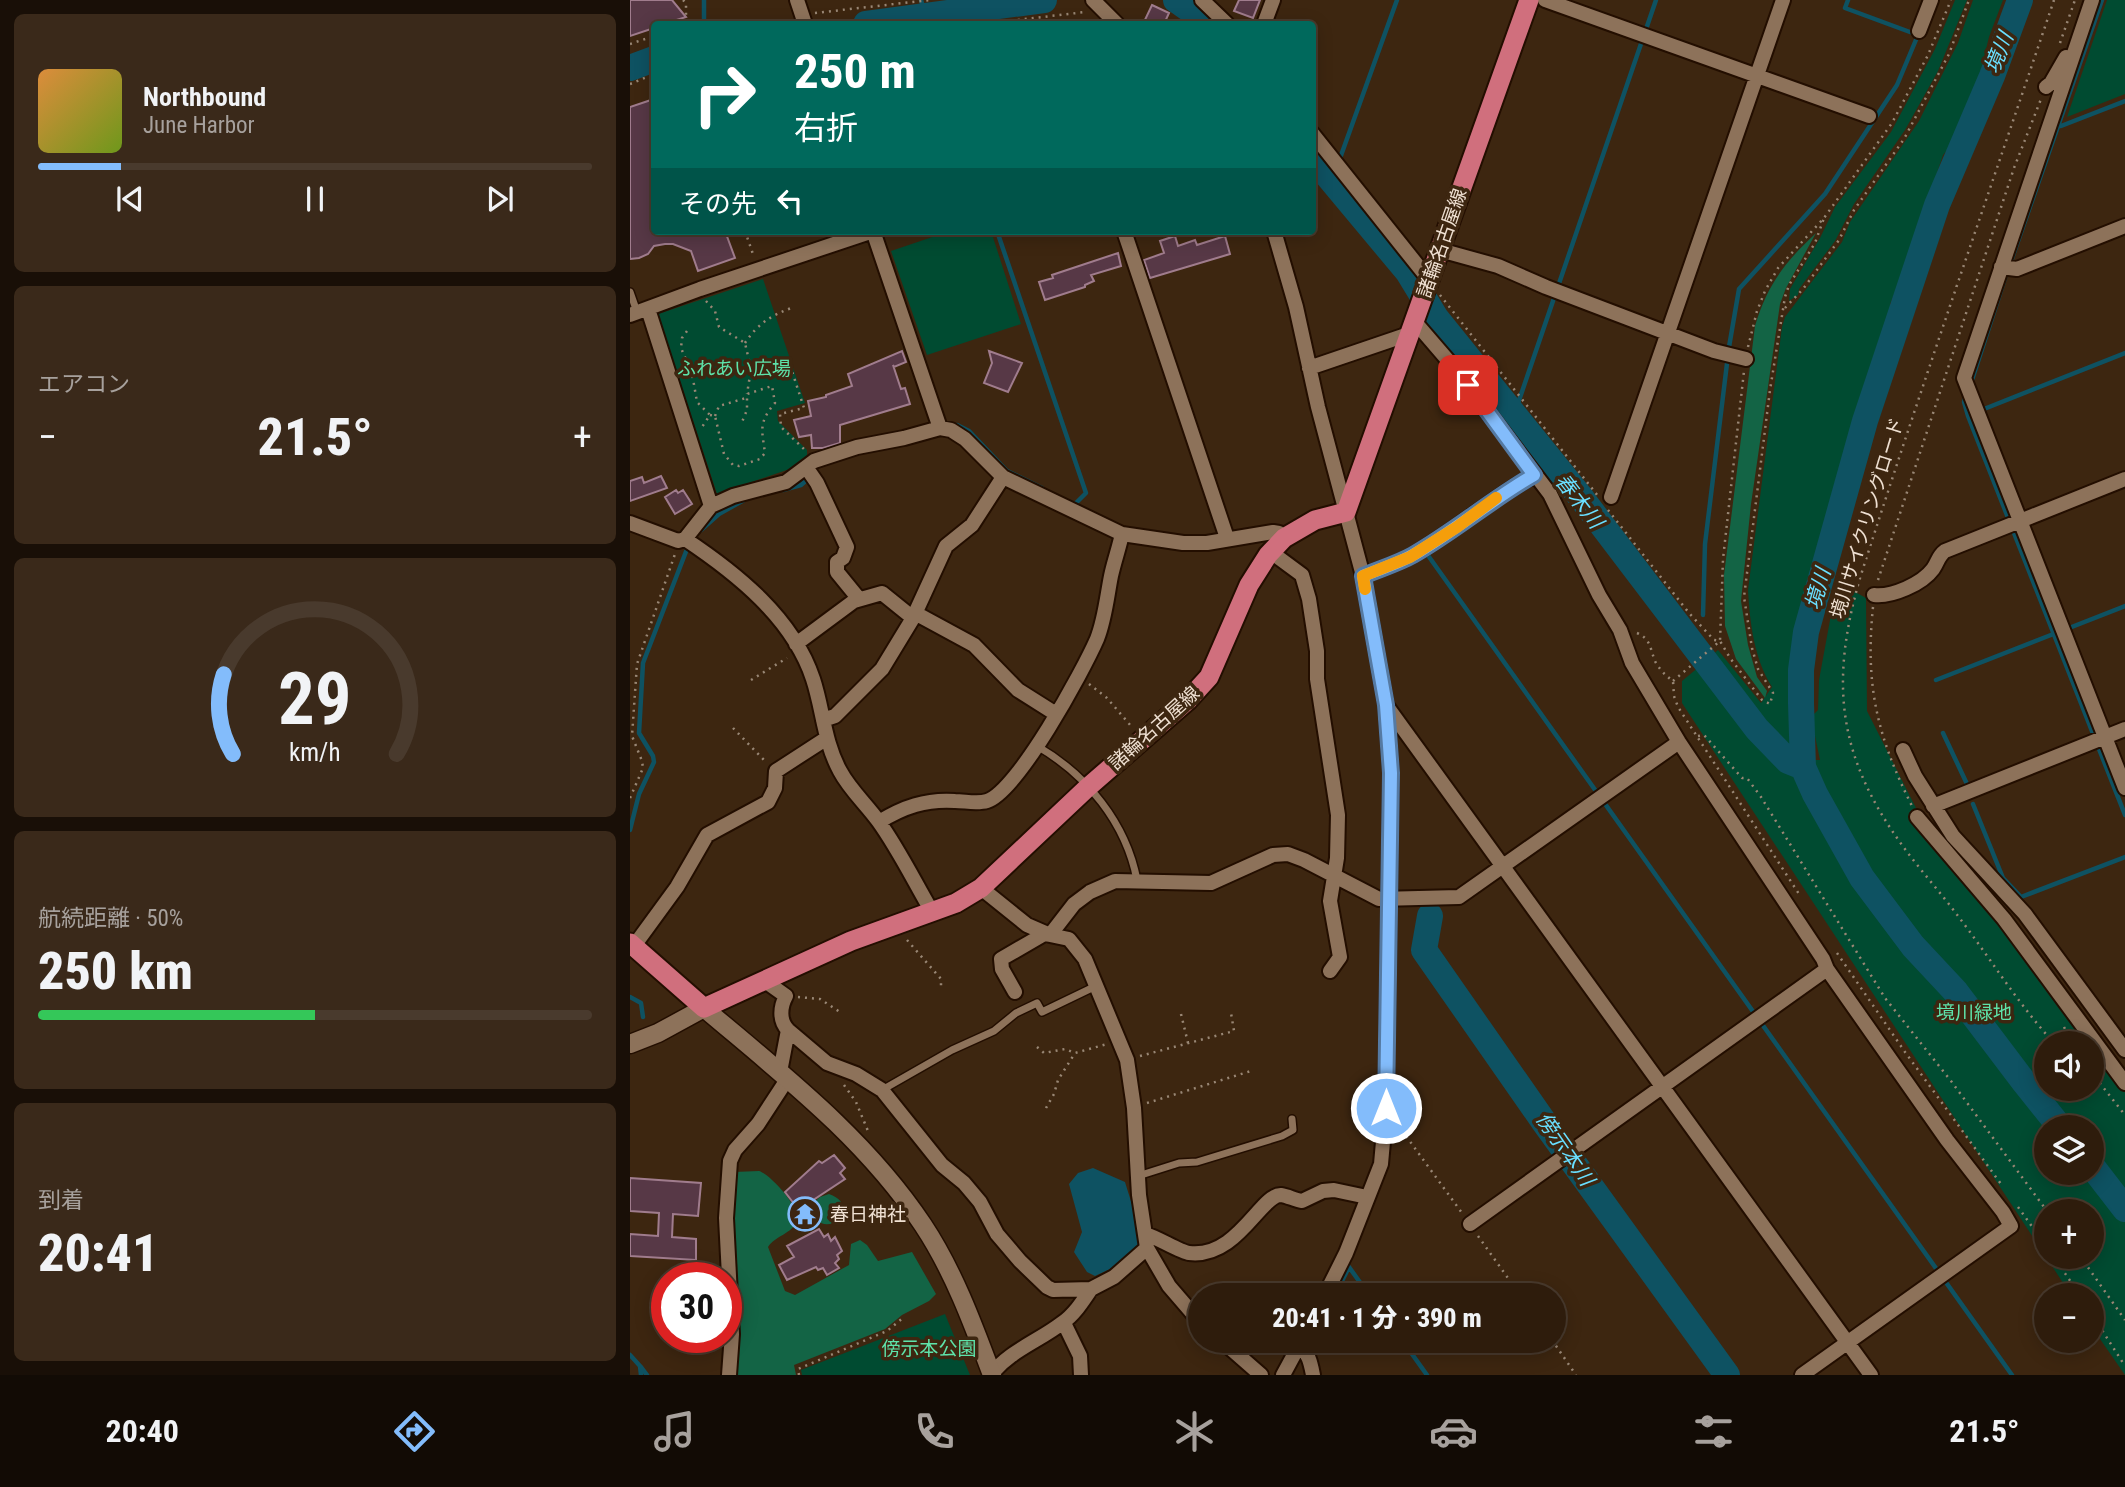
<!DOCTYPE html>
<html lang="ja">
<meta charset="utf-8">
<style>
body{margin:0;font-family:"Roboto Condensed","Noto Sans JP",sans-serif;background:#3a291a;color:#f1f3f6;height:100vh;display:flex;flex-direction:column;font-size:26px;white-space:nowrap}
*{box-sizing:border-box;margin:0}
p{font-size:23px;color:#a7a19d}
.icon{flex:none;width:38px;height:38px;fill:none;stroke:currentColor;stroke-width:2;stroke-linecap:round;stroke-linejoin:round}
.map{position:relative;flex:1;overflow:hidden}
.panel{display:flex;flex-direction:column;gap:14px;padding:14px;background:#190f07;width:630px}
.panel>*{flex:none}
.top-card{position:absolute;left:21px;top:21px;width:665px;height:214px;border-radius:7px;box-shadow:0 4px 18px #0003,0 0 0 2px #493a2d;background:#00695c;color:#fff;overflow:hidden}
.tools{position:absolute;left:1404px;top:1031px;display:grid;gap:14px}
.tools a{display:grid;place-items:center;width:70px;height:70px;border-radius:50%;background:#2e1c0c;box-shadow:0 4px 18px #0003,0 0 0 2px #493a2d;font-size:35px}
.speed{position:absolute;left:21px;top:1262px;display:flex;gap:14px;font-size:35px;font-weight:700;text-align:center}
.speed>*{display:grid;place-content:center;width:91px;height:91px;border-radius:50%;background:#2e1c0c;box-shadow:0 4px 18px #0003,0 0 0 2px #493a2d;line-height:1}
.speed .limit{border:10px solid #d22;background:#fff;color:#111}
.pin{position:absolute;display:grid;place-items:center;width:60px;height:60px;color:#fff;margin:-30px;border-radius:14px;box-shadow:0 4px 10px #0006}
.me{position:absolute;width:77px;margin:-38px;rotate:0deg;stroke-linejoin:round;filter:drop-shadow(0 0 5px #0008)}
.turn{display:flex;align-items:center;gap:24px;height:147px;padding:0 28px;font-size:32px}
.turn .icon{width:91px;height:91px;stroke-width:2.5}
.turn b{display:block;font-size:49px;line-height:60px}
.then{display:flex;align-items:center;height:66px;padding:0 28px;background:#0003;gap:14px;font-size:26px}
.big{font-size:52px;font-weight:800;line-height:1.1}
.panel .tile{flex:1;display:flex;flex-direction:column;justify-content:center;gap:10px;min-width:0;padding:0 24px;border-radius:10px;background:#3a291a}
.panel .dial{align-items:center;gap:0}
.dial svg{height:182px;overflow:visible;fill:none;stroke:#493a2d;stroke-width:7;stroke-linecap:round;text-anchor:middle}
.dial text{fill:#f1f3f6;stroke:none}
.song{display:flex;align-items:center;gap:21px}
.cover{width:84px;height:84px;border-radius:10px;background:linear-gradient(135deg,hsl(30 70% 55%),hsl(80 70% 35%))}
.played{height:7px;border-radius:4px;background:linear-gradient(90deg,#83bcfb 15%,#493a2d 15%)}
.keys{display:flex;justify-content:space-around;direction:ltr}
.heat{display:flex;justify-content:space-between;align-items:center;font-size:38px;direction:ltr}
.charge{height:10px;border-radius:5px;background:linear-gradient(90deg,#34c759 50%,#493a2d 0)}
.trip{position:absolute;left:558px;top:1283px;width:378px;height:70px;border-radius:35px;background:#2e1c0c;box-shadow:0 4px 18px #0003,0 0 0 2px #493a2d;font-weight:800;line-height:70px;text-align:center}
.tab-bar{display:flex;height:112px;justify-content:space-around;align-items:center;background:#120b05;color:#a7a19d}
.tab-bar .icon{width:49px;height:49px}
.tab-bar .on{color:#83bcfb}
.tab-bar b{font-size:32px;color:#f1f3f6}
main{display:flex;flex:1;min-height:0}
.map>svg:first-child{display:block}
.green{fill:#004b31;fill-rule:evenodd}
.forest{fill:#136445}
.water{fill:#0e5262}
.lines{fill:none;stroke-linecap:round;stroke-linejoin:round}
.stream{stroke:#0e5262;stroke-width:4.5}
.river{stroke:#0e5262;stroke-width:26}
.building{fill:#573846;stroke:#a07c8d;stroke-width:2}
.service-casing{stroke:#230e00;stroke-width:10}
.minor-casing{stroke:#230e00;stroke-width:18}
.tertiary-casing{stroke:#230e00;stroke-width:21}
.primary-casing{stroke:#230e00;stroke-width:23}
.path{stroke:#998775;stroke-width:2.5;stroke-dasharray:2 5;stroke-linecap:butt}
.service{stroke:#8d725a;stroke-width:7}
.minor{stroke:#8d725a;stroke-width:14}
.tertiary{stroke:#8d725a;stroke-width:18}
.primary{stroke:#d06f7d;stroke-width:19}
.route-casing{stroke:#557aa3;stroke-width:18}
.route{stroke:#83bcfb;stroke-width:12}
.slow{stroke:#f59e0b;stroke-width:12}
.labels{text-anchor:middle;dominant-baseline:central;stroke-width:7;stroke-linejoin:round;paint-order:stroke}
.street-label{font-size:19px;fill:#efe0d2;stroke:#3d2610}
.park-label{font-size:19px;fill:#5ee3aa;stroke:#3d2610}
.poi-label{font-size:19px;fill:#efe0d2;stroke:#3d2610;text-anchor:start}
.water-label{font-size:21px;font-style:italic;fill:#69dfff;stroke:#3d2610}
</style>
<main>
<section class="panel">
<div class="tile">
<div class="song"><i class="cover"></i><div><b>Northbound</b><p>June Harbor</p></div></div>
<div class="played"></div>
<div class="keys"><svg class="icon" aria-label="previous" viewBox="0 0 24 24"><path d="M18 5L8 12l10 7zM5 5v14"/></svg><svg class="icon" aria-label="pause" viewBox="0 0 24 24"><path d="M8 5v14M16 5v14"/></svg><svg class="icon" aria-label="next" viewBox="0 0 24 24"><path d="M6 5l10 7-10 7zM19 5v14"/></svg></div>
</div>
<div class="tile"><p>エアコン</p>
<div class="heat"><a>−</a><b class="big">21.5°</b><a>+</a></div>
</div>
<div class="tile dial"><svg viewBox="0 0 100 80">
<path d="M14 69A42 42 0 1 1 86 69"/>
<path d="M14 69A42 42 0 0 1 10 34" stroke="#83bcfb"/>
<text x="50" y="56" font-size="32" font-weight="700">29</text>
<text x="50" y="72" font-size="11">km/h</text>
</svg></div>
<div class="tile"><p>航続距離 · 50%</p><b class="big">250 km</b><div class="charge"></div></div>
<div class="tile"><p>到着</p><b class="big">20:41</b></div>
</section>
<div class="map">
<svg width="1495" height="1375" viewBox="0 0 1495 1375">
<rect width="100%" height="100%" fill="#3d2610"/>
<path class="green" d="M1325,0H1337L1308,71L1275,130L1224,204L1205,241L1169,289L1168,295L1159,301L1160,289L1190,238L1205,207L1261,132L1305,49Z
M1343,0H1373L1359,37L1351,70L1322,144L1313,155L1272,276L1260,304V321L1254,344L1201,502L1167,632L1162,710L1167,730L1166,746L1154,752L1079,658L1088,650L1131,703L1142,687C1124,658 1120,624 1118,590L1152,327L1155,317L1212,242L1220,222L1289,121L1328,43Z
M1477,0H1495V94L1437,117Z
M320,231H361L391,324L297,355L261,251Z
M133,279L175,403L147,411L148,421L177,450V463L87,494L28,314Z
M1207,582L1236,598L1237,711L1289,814L1460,1043H1416V1088H1461V1044L1495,1089V1375L1461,1326V1295H1441L1052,703V681L1070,666L1146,760H1190L1181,717L1188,710L1189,680ZM1416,1127H1461V1172H1416ZM1416,1211H1461V1256H1416Z
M315,1314L340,1375H172L171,1370Z"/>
<path class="forest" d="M1186,233L1156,288L1150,304L1121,504L1111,601L1118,645L1127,677L1137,691L1135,698L1106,659L1095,626L1094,575L1125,326C1137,285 1155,262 1186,233Z
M129,1171C140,1174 171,1208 167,1221C163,1233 145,1236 138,1247L155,1291L165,1295L219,1265L221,1244L230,1240L237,1245L248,1261L282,1252L306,1294L299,1301L272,1315L255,1329L164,1365L166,1375H104L100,1225L104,1172Z
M199,1194C238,1208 187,1248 181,1205L190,1197Z"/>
<path class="water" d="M463,1168L495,1182C501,1202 510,1225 508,1247L493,1263L465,1276L457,1272L444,1252L452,1232L439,1184L448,1173Z"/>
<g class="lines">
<path class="stream" d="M291,0L298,24
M74,24V0
M1431,126L1495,101
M709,161L767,0
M701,181L706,169
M367,231L456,493L444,505L441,503
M1379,267L1472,0
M1341,383L1375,278
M1336,395L1334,402L1338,416L1495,815
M1349,411L1495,353
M884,415L1026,0
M327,425L339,431L377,471L412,488
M153,490L171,485L179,478
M71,530L89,514L114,500
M797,554L1382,1375
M1073,615L1075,544L1099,347L1109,289L1195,194L1267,85L1288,35L1215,8L1218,0
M1434,630L1495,606
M1306,680L1426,633
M1313,733L1337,784
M1343,804L1373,878L1391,897L1495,857
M0,830L9,794L24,762L23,756L9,733L13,663L57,549
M0,997L11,1003L13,1017
M705,1295L719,1267L739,1295
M772,1340L797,1375
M0,1355L10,1366L11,1375
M11,1367L17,1375"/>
<path class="river" d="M546,0L570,17L576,24
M1390,0L1362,76L1307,205L1235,421L1176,632L1171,670V703L1173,767L1185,794L1232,878L1283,946L1326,992L1394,1082L1430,1127
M236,24L414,0
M0,68L24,59
M682,157L778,272L806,318L953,500L1127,729L1158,761L1173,767
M800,916L794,950L914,1122L1097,1375
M1461,1165L1495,1209"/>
</g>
<path class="building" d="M0,0H42L56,17L34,24H24V28L0,36Z
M609,0H630L623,18L604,11Z
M522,5L539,13L534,24H513Z
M24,99V231H95L105,258L68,271L61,251L43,244H35L24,246L18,254L9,258L0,259V107Z
M545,236L548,246L565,240L567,245L595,236L600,254L520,278L514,260L534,253L530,241Z
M488,253L491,266L461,275L464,281L455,285V287L415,300L409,282L423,278L422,275Z
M272,351L276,362L264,367L263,365L271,389L275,388L280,404L210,425V443L193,448H182L181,435L169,437L164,420L181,416L178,401L196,397V395L222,386L218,374Z
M359,351L392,363L378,392L354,383L362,363Z
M31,476L37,488L0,501V481L12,477L14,483Z
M46,490L48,493L53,490L62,504L45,514L35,497Z
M204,1155L215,1168L210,1173L215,1179L171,1208L165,1205L155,1192L189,1161L192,1163Z
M0,1178L71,1183L68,1216L43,1214L42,1237L66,1239V1260L0,1256V1234L28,1236L29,1213L0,1211Z
M189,1229L194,1237L198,1234L201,1241L205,1237L212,1251L207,1255L209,1259L205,1263L209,1268L197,1275L193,1268L188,1270L186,1267L157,1280L149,1265L164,1257L157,1246Z"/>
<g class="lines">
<defs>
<path id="service" d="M0,292L7,312
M407,746C457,775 496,823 507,880
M252,1090L322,1050L364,1031L386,1013L407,1003L412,1012L466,986
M508,1176L549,1163L567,1162L652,1136L663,1130L662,1119"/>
<path id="minor" d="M167,0L175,24
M463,0L487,24
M572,0L597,24
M915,0L1239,116
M1462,0L1334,378L1495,788
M634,24L643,0
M1289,31L1301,0
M1416,87L1421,83L1436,57
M682,133L800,281
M243,231L310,428
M494,231L597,538
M644,231L666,307L688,407L733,576L756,705L761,773L756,1108L751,1164L716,1253L695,1295
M810,250L868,266L916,287L1084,351L1116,359
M1371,267L1387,269L1495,226
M18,309L81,506
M0,315L70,289L243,231
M785,322L822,365L920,494L969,595L990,630L1002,663L1049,742L1193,959L1197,969L1317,1140L1373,1212L1381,1226L1172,1375
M679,368L773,336L779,338
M176,467L187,483L217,547L213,558L207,562V572L229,599
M981,497L1153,0
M0,523L48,541L55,539L81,506L103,496L156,482L184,461L227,447L274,438L310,428L321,430L335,439L373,477L492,534L553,543H577L643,532L649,533L654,538
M55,539C106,573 163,618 183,679C193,709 194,742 210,771C220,790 237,805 249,822C269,850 284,881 301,910
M641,552L672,575L679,599L687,651V679L708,815L707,858L700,901L710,957L700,971
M733,576C749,569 767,564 783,555C825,531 861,499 904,475
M1244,595C1262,597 1292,584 1303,569C1308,562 1308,556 1315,551L1495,479
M285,613L344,645L388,690L426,714
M166,644L224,601L252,593L283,618
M756,705L1241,1375
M193,720L205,716L252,669L283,618L316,546L342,525L373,477
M1273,750L1285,776L1323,836L1395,914L1495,1050
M1303,806L1495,729
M1287,817L1374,919L1495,1083
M249,822C273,807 296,799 325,801C335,801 347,804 357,801C388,791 453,671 467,639C475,619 477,596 481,576C484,562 489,548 492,534
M351,888L397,925L420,935L439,939L455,959L497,1060L504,1108L509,1195L517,1248L539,1286L570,1322
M420,935L444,904L460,892L485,881L581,883L643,855L658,854L674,860L749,899L829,897L1049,742
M4,946L47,887L77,835L138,802L145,788L146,771L197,738
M135,981L156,996C150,1007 149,1021 158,1030L197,1063L226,1074L252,1090L312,1165L334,1183L350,1202L367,1234L390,1261L417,1287L423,1290L461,1289L484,1277L517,1248
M385,992L372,969L371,959L416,933
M150,1072L158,1030
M840,1224L1197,969
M515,1234C527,1237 550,1252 559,1253C607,1259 631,1194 651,1195C658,1196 665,1200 672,1201L693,1191L704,1190L737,1197
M434,1323L450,1356L451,1375
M591,1340L631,1375
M669,1347C679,1352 681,1365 683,1375
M99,1375L102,1334L96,1218L100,1161L105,1150L128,1124L158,1078
M361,1375C379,1351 409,1341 432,1323C444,1315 453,1301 461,1289
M653,1375L672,1340"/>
<path id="tertiary" d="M0,1044L28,1033L74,1008C153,1075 235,1138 293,1225C323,1270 343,1324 362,1375"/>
<path id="primary" d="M0,943L74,1008L221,941L326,903L351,888L457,788L558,700L579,677L619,585L638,555L654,538L685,520L716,512L899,0"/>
</defs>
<use href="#service" class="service-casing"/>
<use href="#minor" class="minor-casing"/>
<use href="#tertiary" class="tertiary-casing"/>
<use href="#primary" class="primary-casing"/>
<path class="path" d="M53,0L56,3V24
M1424,0C1359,193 1292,384 1230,578C1200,682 1207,755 1272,845C1290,870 1312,894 1331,920C1362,961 1389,1005 1424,1043
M185,13L300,0
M143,24L160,22
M353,24L455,12
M1430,43L1445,0
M0,44L24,36
M0,84L24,74
M115,231L124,257
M810,295L968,496
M76,301L85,311L89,327L115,343L121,369L117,394
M1155,308L1173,289L1209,240L1224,210L1274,139L1319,54L1339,0
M57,331L52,338L51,348L62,373L67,402L80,415L72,427
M115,343C128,323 142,315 164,307
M1118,347L1127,311L1135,291L1148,268L1194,218L1262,123L1298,55L1321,0
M158,359L174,408L150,414L151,427L175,450
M80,415L85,416L94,454L103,465L109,466L130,459L135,453C132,430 128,423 145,403L142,386L117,394V410L112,422
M85,416L89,406L116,398
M978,510L1059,613L1084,640L1090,641L1100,658L1132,700L1140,704L1143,693L1128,669L1122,648L1114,597L1140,390L1155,297L1159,285L1185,243L1194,218
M1248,580L1384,168L1411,99
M1243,607C1235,685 1247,736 1282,806
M1007,633C1022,639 1020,651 1026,663C1031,671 1036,676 1043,681L1044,696L1048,707L1169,894
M121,680L157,658
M1043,681L1090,641L1093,559L1114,371
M459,684L477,698L501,726
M103,728L135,761
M1068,736L1074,735L1112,778H1117L1131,797L1255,998L1321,1081L1417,1211
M0,798L13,768L12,761L2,736L7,664L45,554
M277,940L311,979V987
M1207,953L1275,1052L1371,1184
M168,997L190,999L210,1012
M551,1014L558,1043
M1434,1027L1442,1043
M407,1047L414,1053L435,1049L445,1053L477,1044
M510,1056L604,1031L601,1013
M1461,1072L1495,1115
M214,1085L226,1102L238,1131
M517,1103L621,1071
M416,1108L424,1094L428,1080L445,1053
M768,1125L832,1213
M1388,1207L1416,1246
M848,1236L890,1295
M1423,1256L1450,1295
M1450,1256L1495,1320
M1461,1313L1495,1366
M922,1340L946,1375
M169,1375L168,1369L257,1331L274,1317"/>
<use href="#service" class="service"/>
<use href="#minor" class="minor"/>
<use href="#tertiary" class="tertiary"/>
<use href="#primary" class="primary"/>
</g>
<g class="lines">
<defs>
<path id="route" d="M756,1108L761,773L756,705L733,576C749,569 767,564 783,555C825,531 862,499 904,475L838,385"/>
</defs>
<use href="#route" class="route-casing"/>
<use href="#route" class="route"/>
<path class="slow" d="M735,589L733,576L780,557L827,527L866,498"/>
</g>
<defs>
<symbol id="temple-ring" viewBox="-11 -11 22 22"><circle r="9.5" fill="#3d2610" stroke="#83bcfb" stroke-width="1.5"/><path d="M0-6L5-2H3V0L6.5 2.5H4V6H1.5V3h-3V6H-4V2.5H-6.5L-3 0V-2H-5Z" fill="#83bcfb"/></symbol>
</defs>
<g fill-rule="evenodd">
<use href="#temple-ring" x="156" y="1195" width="38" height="38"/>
</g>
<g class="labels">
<g class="street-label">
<text transform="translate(812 243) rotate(-71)">諸輪名古屋線</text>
<text transform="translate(1237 518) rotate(-73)">境川サイクリングロード</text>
<text transform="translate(524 728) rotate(-42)">諸輪名古屋線</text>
</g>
<g class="park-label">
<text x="104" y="368">ふれあい広場</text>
<text x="1344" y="1012">境川緑地</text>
<text x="299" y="1348">傍示本公園</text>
</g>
<g class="poi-label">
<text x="200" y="1214">春日神社</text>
</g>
<g class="water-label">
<text transform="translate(1369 53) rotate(-68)">境川</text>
<text transform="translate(949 501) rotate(52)">春木川</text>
<text transform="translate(1188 589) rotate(-74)">境川</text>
<text transform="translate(935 1149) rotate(55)">傍示本川</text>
</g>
</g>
</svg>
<div class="tools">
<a><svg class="icon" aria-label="sound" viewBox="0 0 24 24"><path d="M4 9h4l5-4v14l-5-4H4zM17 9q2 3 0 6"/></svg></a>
<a><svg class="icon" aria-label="layers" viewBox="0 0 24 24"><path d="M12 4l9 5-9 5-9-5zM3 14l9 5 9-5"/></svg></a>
<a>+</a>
<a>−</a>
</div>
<div class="speed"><div class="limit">30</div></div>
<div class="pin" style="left:838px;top:385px;background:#d93025"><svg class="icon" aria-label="arrive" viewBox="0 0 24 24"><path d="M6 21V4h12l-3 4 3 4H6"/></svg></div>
<svg class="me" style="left:756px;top:1108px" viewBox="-20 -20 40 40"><circle r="17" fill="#83bcfb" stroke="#fff" stroke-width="3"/><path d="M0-11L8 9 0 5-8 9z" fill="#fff"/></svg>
<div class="trip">20:41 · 1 分 · 390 m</div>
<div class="top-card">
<div class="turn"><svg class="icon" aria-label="right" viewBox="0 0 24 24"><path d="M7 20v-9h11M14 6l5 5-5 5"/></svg><div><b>250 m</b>右折</div></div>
<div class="then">その先<svg class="icon" aria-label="left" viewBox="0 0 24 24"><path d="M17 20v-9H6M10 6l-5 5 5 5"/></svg></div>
</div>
</div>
</main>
<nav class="tab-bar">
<b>20:40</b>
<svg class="icon on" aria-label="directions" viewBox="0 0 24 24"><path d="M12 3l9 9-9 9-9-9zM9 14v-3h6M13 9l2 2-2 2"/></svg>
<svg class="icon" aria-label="music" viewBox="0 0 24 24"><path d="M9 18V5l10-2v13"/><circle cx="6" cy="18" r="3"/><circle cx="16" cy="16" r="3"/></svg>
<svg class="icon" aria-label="phone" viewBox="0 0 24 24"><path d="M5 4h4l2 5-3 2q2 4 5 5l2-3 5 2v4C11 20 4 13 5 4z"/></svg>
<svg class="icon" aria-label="climate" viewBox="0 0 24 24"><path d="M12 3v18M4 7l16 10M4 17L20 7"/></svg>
<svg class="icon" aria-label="car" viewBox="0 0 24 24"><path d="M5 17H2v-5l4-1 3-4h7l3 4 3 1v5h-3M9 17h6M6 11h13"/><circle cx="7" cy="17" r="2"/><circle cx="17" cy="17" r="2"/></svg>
<svg class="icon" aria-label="filters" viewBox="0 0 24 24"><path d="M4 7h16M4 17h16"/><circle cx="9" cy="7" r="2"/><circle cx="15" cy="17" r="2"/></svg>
<b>21.5°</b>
</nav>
